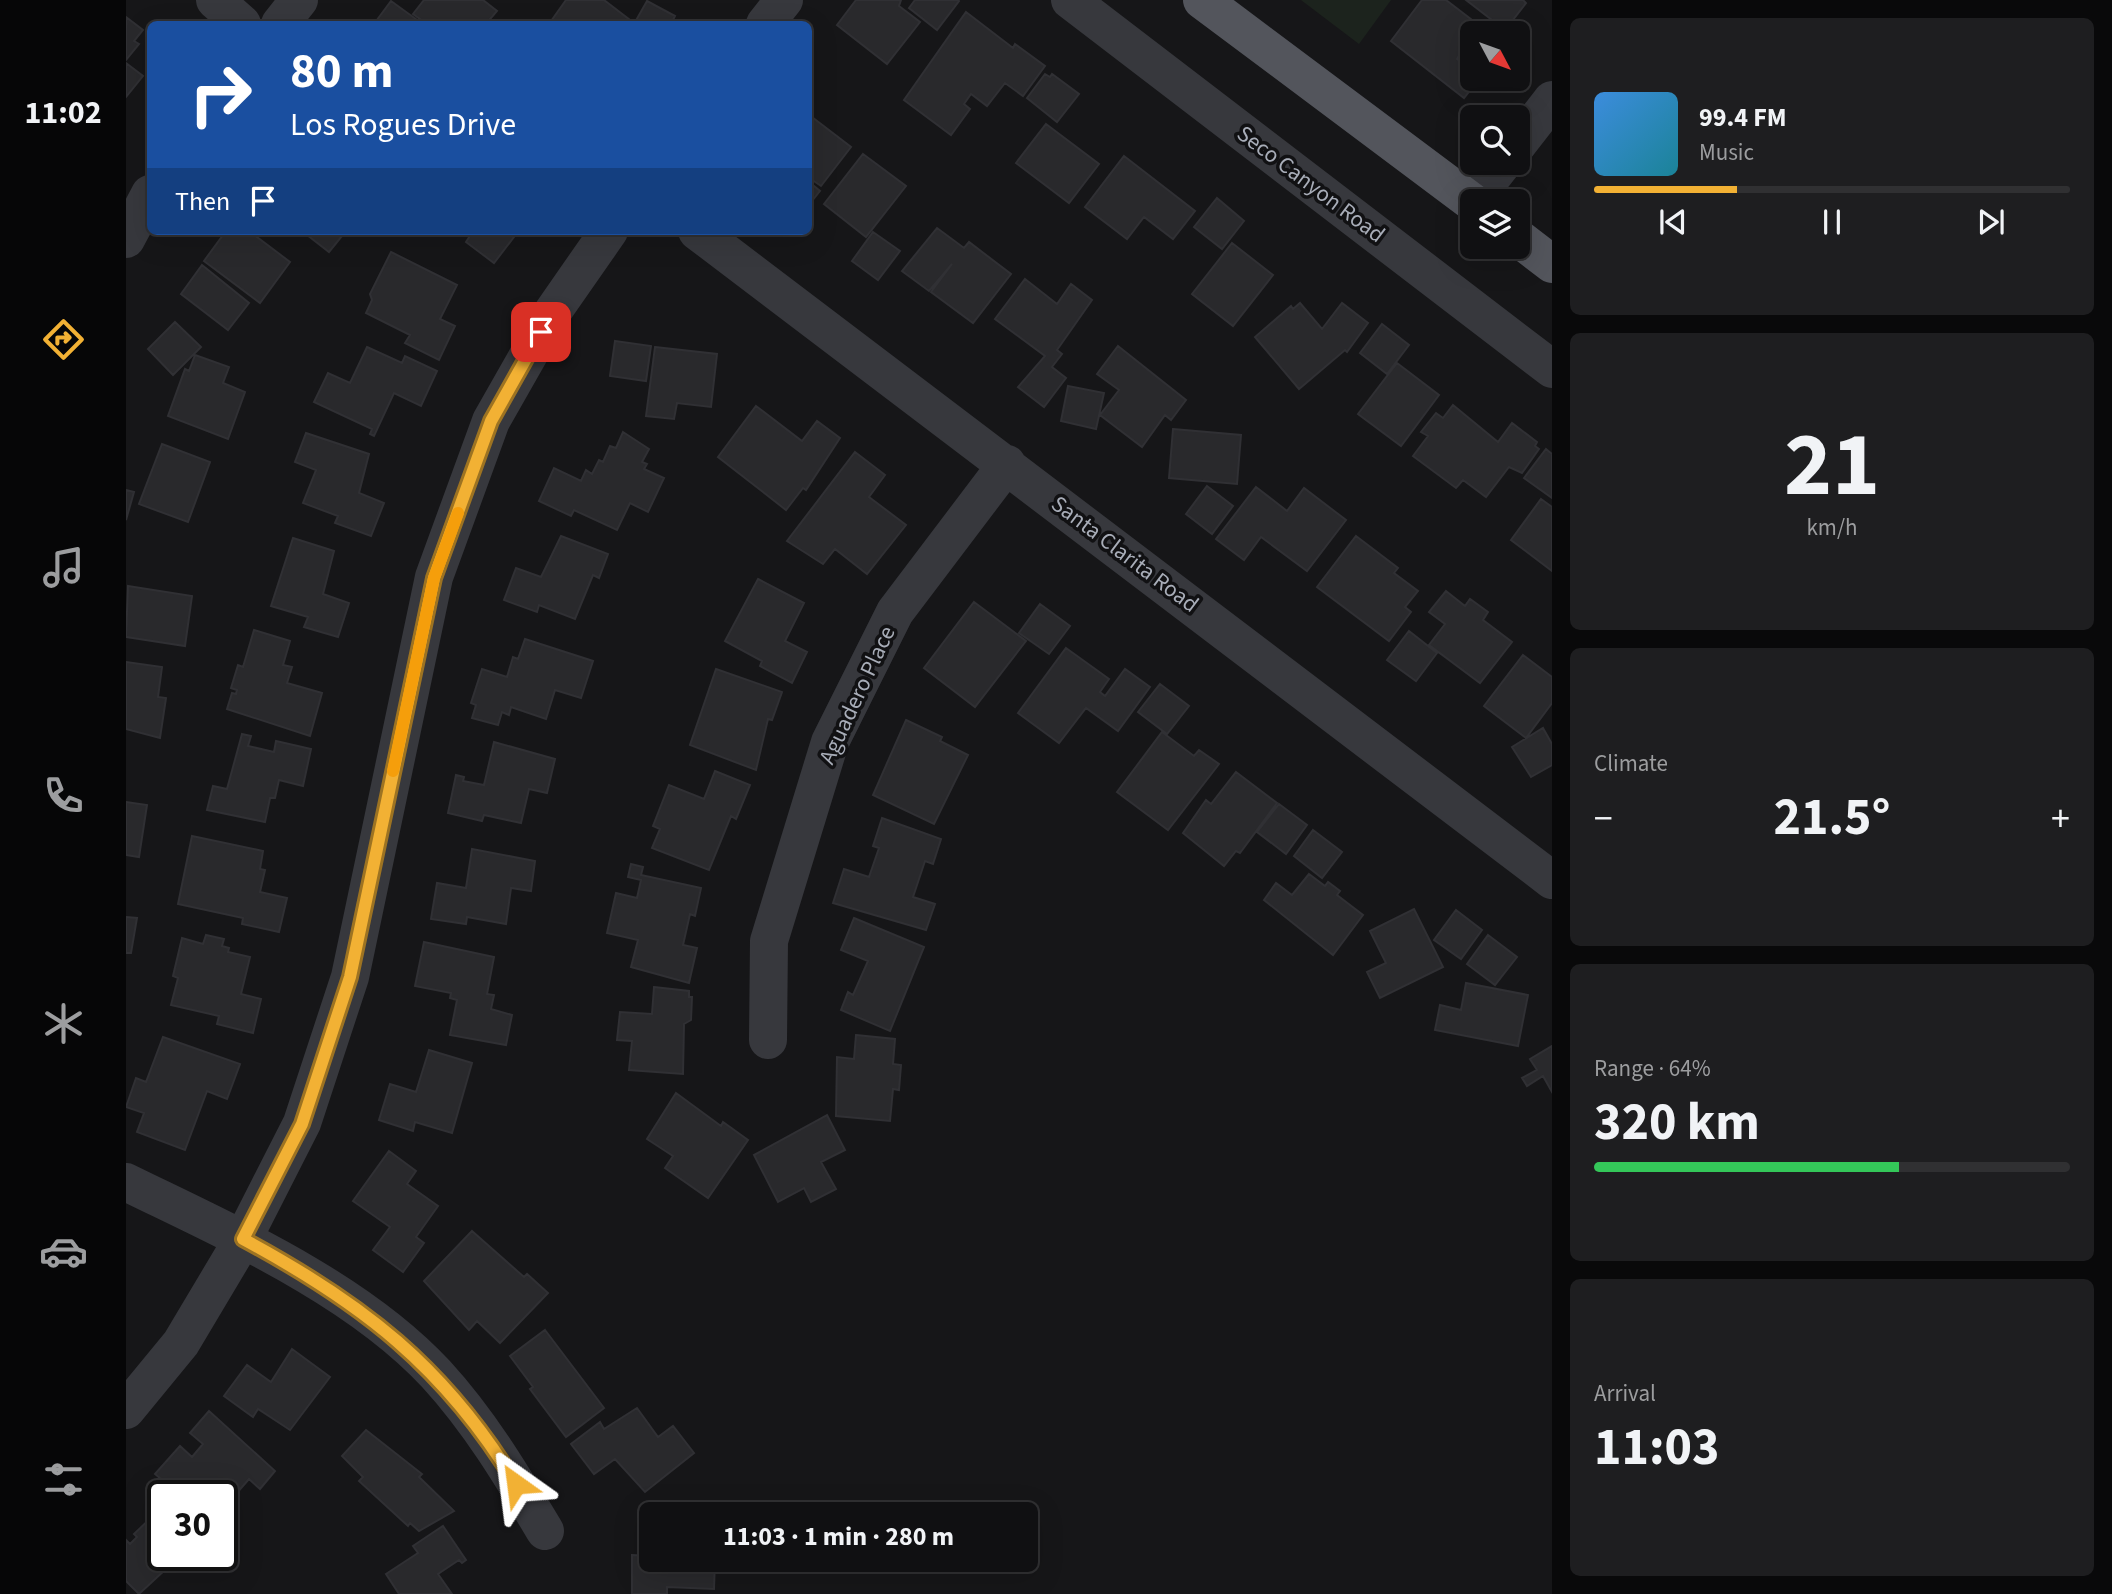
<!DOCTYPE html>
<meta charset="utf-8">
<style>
body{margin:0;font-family:"Source Sans 3",sans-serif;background:#1e1e20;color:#f1f3f6;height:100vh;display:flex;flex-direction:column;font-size:26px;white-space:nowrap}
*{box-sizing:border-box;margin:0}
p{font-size:23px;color:#9c9d9f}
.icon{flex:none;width:38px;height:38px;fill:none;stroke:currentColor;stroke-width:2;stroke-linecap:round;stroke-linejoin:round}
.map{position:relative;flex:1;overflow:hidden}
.drawer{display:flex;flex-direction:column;gap:18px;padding:18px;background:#09090a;width:560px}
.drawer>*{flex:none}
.banner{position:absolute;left:21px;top:21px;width:665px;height:214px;border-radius:10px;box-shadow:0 7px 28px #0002,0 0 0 2px #303032;background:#1a4fa0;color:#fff;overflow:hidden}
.needle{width:46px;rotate:131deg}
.buttons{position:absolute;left:1334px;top:21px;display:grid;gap:14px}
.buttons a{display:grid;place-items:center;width:70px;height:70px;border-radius:10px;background:#101012;box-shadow:0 7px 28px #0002,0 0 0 2px #303032;font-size:35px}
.speed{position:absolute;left:21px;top:1480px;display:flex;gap:14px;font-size:35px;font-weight:700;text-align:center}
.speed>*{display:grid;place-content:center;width:91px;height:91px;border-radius:50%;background:#101012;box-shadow:0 7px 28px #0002,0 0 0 2px #303032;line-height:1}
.speed .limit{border:4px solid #111;border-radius:10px;background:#fff;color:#111}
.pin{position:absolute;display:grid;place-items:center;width:60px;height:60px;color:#fff;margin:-30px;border-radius:14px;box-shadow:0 4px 10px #0006}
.me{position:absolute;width:77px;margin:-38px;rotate:329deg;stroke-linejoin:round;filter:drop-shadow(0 0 5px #0008)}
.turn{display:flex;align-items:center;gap:24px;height:147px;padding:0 28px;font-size:32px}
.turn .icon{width:91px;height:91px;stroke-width:2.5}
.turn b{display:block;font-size:49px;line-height:60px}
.then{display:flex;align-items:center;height:66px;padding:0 28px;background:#0003;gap:14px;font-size:26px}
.big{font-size:52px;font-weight:700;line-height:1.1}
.drawer .widget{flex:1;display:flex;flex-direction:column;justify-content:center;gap:10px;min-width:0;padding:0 24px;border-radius:10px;background:#1e1e20}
.drawer .dial{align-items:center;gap:0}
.dial b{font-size:91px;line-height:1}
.song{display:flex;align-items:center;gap:21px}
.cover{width:84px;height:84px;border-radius:10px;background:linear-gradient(135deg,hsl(210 70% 55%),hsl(190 70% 35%))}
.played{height:7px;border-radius:4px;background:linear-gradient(90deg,#f2b134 30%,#303032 30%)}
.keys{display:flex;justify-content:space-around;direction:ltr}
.heat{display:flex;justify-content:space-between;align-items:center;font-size:38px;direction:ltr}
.charge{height:10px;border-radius:5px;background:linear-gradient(90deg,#34c759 64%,#303032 0)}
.trip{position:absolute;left:513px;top:1502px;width:399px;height:70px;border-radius:10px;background:#101012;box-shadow:0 7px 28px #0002,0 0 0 2px #303032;font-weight:700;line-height:70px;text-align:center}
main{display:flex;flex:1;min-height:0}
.tabs{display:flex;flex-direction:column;width:126px;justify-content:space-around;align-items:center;background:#060607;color:#9c9d9f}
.tabs .icon{width:49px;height:49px}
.tabs .selected{color:#f2b134}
.tabs b{font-size:32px;color:#f1f3f6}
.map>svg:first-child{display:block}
.green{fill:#1c231d}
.building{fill:#29292c;stroke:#303034;stroke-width:2}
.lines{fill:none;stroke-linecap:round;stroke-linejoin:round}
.minor{stroke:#37383d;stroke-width:38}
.major{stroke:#53555c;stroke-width:38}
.route-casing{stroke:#9d7322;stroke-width:18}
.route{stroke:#f2b134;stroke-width:12}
.slow{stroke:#f59e0b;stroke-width:12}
.labels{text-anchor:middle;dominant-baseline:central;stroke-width:7;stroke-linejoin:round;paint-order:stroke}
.street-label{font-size:23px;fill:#a8adb8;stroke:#111113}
</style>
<main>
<nav class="tabs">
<b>11:02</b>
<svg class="icon selected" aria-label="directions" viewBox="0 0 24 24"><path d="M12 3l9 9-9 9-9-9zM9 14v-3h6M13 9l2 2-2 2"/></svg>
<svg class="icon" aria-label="music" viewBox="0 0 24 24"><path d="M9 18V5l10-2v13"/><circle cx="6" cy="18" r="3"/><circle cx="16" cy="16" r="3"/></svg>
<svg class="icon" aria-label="phone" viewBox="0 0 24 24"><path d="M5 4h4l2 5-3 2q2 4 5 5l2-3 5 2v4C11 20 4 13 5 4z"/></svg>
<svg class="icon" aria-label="climate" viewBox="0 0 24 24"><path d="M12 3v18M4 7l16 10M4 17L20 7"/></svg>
<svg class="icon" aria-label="car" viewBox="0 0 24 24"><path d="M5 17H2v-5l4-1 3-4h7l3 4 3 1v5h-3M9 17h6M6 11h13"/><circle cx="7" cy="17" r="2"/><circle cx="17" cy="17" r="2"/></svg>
<svg class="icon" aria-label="filters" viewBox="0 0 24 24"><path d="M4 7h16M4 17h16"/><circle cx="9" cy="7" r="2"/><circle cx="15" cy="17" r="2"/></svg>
</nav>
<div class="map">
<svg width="1426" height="1594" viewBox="0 0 1426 1594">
<rect width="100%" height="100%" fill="#161618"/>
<path class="green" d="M1175,0H1265L1233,44Z"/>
<path class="building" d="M298,0H357L371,11L360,24H301L287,14Z
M440,0H478L504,20L501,24H423Z
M730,0H775L773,6L794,22L761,64L711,25Z
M789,0H832L833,1L811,30L783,8Z
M1296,0H1320L1363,33H1346V63L1334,54L1331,59L1346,70V79H1353L1338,98L1265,41Z
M1340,0H1397L1400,3L1379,30Z
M265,1L294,22L292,24H248Z
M521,1L549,16L545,24H508Z
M840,12L887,48L889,44L919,66L897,96L879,83L861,106L845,94L838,104L844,109L825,135L778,100Z
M0,17L17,30L8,41L13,44L0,60Z
M0,63L17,76L0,97Z
M919,74L924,77L926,74L953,94L931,122L901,98Z
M682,114L725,147L695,186L682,177Z
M920,124L973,164L943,203L890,163Z
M737,154L780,186L740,237L698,204Z
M998,156L1069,211L1047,239L1018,217L1001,239L959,207Z
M682,181L694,191L682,206Z
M1091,198L1118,221L1096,249L1068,227Z
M811,228L838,248L843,242L885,274L847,323L805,292L826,264L803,291L776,271Z
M100,231H123L164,262L134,303L78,261Z
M176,231H220L203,252Z
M347,231H380L388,237L368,263L340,242Z
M747,232L774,251L752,280L726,261Z
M1106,243L1147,275L1107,326L1066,294Z
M265,252L331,285L314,319L329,326L313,360L279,343L284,335L240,313L246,300L244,294Z
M76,265L123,303L102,330L55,294Z
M899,279L931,304L945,284L966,300L931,350L936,354L926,367L940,378L918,407L892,387L919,356L869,319Z
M1174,303L1196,329L1216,303L1242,323L1221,352L1219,350L1173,389L1129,337L1165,306L1167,309Z
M49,322L75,347L47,375L22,349Z
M1256,324L1283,345L1261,374L1234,353Z
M489,341L525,346L520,381L484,376Z
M992,346L1060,400L1045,420L1039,415L1016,447L974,415L993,390L971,374Z
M241,347L276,363L279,356L311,371L295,406L268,393L248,436L244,434L246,429L188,402L202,373L224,383Z
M529,347L591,354L585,407L551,403L548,419L520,416Z
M69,355L103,367L97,383L119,392L102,439L42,416L59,369L63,371Z
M1271,363L1313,395L1275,446L1232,414Z
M942,386L978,393L970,429L935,421Z
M1327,405L1372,442L1386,423L1411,442L1409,446L1413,449L1396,473L1383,467L1360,497L1337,480L1330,488L1287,456L1302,436L1295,432L1310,413L1317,418Z
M630,406L676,441L691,421L714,438L680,490L677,488L660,510L592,457Z
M1047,429L1115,435L1111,484L1043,478Z
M497,432L523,449L516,462L521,464L518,469L538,478L522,512L504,503L491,530L448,510L445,516L413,501L428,468L455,481L460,470L466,474L473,460L477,462L484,446L490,448Z
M180,433L243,454L233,493L258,503L245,536L209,523L212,516L177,503L190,470L169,462Z
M36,444L84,462L62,522L13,504Z
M1420,449L1426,454V498L1398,478Z
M729,452L759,475L743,497L780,525L741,574L709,549L697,564L661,541Z
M1081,486L1107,506L1086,534L1060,514Z
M1130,487L1161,511L1178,488L1220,520L1181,571L1135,537L1118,560L1090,539Z
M0,490L8,492L0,520Z
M1415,499L1426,507V571L1385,540Z
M435,536L482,554L473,578L467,575L449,619L413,605L411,612L378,600L390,568L415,577Z
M1230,536L1272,568L1268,573L1292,591L1279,607L1285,612L1263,641L1191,587Z
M167,538L208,551L197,594L223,603L212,637L178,627L182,617L145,606Z
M632,579L678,603L659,641L681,652L666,683L634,666L636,661L599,641Z
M2,586L66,596L59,646L0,637Z
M1320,591L1339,606L1344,599L1362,612L1357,620L1386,642L1354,683L1303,645L1319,624L1303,612Z
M848,602L900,641L849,707L798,668Z
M914,604L944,626L923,654L893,633Z
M128,630L164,641L157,665L166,667L161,683L196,693L184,736L101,709L106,693L110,694L111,690L105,688L112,665L117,667Z
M1283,631L1311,653L1290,681L1261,660Z
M399,639L467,661L455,698L429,690L420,719L385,707L383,715L376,712L372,725L346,718L350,705L345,703L356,669L381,677L387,657L392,659Z
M940,648L983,679L974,692L979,696L999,669L1024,687L992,731L960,708L933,743L892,713Z
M1397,655L1426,677V703L1400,738L1358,706Z
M0,662L36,667L32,697L40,698L34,738L0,729Z
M590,669L656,692L646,720L642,719L630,770L564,745Z
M1034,684L1063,706L1041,734L1012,712Z
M780,720L816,737L814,741L842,755L808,824L747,795Z
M1417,728L1426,744V765L1405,777L1386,747Z
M1036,732L1068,756L1073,750L1093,764L1042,830L991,792Z
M116,734L125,736L122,746L148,752L150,741L185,749L177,786L153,780L149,798H144L139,822L81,810L87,786L101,789Z
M368,742L429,759L421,793L403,789L395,823L358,815L356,821L322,813L330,775L338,777L337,781L358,785Z
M589,771L624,785L610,819L605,816L583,870L526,848L534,829L527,826L543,785L578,799Z
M1110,772L1151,803L1114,853L1110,851L1098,866L1057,833L1080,800L1085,804Z
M0,802L21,805L13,857L0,855Z
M1153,804L1181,825L1160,854L1131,832Z
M756,818L815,839L807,864L799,861L787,897L809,904L800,930L707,903L718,869L743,877L753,848L747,846Z
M1187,830L1216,852L1196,878L1168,856Z
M66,836L137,851L134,869L139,870L134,892L161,898L153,932L116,924L117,918L52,904Z
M346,849L409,861L405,891L385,888L380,924L341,917L340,924L305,919L311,883L340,888Z
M505,864L517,867L515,875L575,888L569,916L564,914L557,945L571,948L563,983L505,967L512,940L481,933L490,893L511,898L515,880L502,877Z
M1183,874L1199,886L1202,882L1214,891L1211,895L1237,915L1207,955L1138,900L1150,883L1166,895Z
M1288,909L1317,967L1254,998L1241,972L1260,963L1244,931Z
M1330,910L1356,930L1335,959L1308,940Z
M0,917L11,918L5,953H0Z
M728,918L798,947L764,1031L715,1010L722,992L727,995L742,961L715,950Z
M80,935L98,939L96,946L103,948L102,952L124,957L115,994L135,999L127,1033L91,1024L93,1016L45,1005L52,978L47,976L56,938L77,944Z
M1362,935L1391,957L1369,985L1341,964Z
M298,942L368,957L361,994L368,995L365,1009L386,1015L380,1045L324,1035L331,1000L324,998L325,993L289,986Z
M1340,983L1402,995L1392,1046L1309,1030L1314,1005L1335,1010Z
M528,987L563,991V997H566L565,1020L558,1024L557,1074L503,1070L506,1041L491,1040L494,1012L526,1014Z
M730,1035L769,1039L767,1064L775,1065L773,1090L767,1089L764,1121L710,1116L711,1057L728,1059Z
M37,1037L114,1064L101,1099L81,1091L59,1150L11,1132L18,1113L0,1107L10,1078L20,1082Z
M1426,1046V1092L1417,1076L1401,1086L1396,1078L1411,1070L1404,1059Z
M303,1050L346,1063L326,1133L289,1122L287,1131L253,1120L264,1084L290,1092Z
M550,1093L595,1126L597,1122L622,1140L582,1198L539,1168L547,1156L521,1139Z
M701,1115L719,1150L695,1162L710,1189L685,1202L678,1188L652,1202L628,1155Z
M263,1151L290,1171L281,1184L312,1206L290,1237L298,1243L277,1272L247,1250L264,1227L227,1201Z
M346,1231L398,1277L401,1274L422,1293L374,1343L351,1321L343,1330L298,1281Z
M419,1330L478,1408L440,1437L404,1389L407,1387L384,1356Z
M166,1349L204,1377L164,1430L132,1409L127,1417L98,1396L121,1365L145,1382Z
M511,1408L532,1437L547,1426L568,1453L519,1492L489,1459L468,1474L445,1444L474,1422L478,1429Z
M83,1411L149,1471L134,1489L123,1479L96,1510V1496H69L62,1490L55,1496L29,1474L54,1446L66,1457L77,1444L64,1433Z
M240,1430L296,1474L293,1477L328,1511L293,1531L284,1523L282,1526L233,1481L237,1477L216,1456Z
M30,1513L37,1520V1556H54L13,1594L0,1581V1540L4,1544L11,1537L8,1534Z
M317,1526L340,1560L336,1563L333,1560L312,1574L326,1594H273L260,1574L292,1553L287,1546Z
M506,1555L525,1556V1559H589L588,1589L541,1587V1594H506Z"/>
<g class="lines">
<path class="minor" d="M89,0L116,24
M944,0L1426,369
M154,24L173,0
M639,24L658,0
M1391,145L1426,100
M1347,201L1377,163
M571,231L1426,880
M0,239L24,194
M642,1040L643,941L704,742L769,612L881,464
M0,1182C104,1233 230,1288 310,1374C354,1422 386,1476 419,1531
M0,1410L55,1343L117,1239L176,1123L224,977L308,577L365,421L428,310L483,231"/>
<path class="major" d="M1076,0L1346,202
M1391,237L1426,264"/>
</g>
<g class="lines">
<defs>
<path id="route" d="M390,1484C319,1367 236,1303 117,1239L176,1124L224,977L308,578L365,421L415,332"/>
</defs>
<use href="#route" class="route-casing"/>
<use href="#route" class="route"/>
<path class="slow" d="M267,771L308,578L332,513"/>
</g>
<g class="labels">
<g class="street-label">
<text transform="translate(1185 184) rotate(37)">Seco Canyon Road</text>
<text transform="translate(999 554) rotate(37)">Santa Clarita Road</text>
<text transform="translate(731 695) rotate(-65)">Aguadero Place</text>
</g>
</g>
</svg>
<div class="buttons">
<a><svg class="needle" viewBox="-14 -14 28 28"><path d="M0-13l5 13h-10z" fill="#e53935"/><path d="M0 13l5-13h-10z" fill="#9c9d9f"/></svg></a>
<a><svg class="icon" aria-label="search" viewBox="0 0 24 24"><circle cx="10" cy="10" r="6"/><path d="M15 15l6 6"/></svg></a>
<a><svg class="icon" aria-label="layers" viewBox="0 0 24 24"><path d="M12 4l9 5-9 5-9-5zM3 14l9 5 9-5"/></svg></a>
</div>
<div class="speed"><div class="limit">30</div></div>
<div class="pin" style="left:415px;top:332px;background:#d93025"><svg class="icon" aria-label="arrive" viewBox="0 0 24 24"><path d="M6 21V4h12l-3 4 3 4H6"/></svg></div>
<svg class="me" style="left:390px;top:1484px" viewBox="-20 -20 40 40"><path d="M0-17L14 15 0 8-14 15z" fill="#f2b134" stroke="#fff" stroke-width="4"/></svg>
<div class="trip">11:03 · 1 min · 280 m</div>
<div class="banner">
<div class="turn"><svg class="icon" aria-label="right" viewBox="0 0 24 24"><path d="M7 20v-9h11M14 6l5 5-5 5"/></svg><div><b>80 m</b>Los Rogues Drive</div></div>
<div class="then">Then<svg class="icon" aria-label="arrive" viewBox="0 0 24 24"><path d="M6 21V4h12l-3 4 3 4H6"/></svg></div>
</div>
</div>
<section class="drawer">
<div class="widget">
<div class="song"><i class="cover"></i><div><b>99.4 FM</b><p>Music</p></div></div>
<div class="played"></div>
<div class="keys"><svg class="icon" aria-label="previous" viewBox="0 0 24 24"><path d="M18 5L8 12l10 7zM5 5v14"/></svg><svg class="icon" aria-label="pause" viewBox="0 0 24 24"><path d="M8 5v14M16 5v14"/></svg><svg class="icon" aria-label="next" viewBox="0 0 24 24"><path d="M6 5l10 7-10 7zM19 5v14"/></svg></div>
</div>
<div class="widget dial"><b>21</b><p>km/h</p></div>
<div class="widget"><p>Climate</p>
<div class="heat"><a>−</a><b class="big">21.5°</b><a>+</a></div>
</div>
<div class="widget"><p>Range · 64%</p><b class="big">320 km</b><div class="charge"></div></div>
<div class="widget"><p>Arrival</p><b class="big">11:03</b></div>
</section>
</main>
